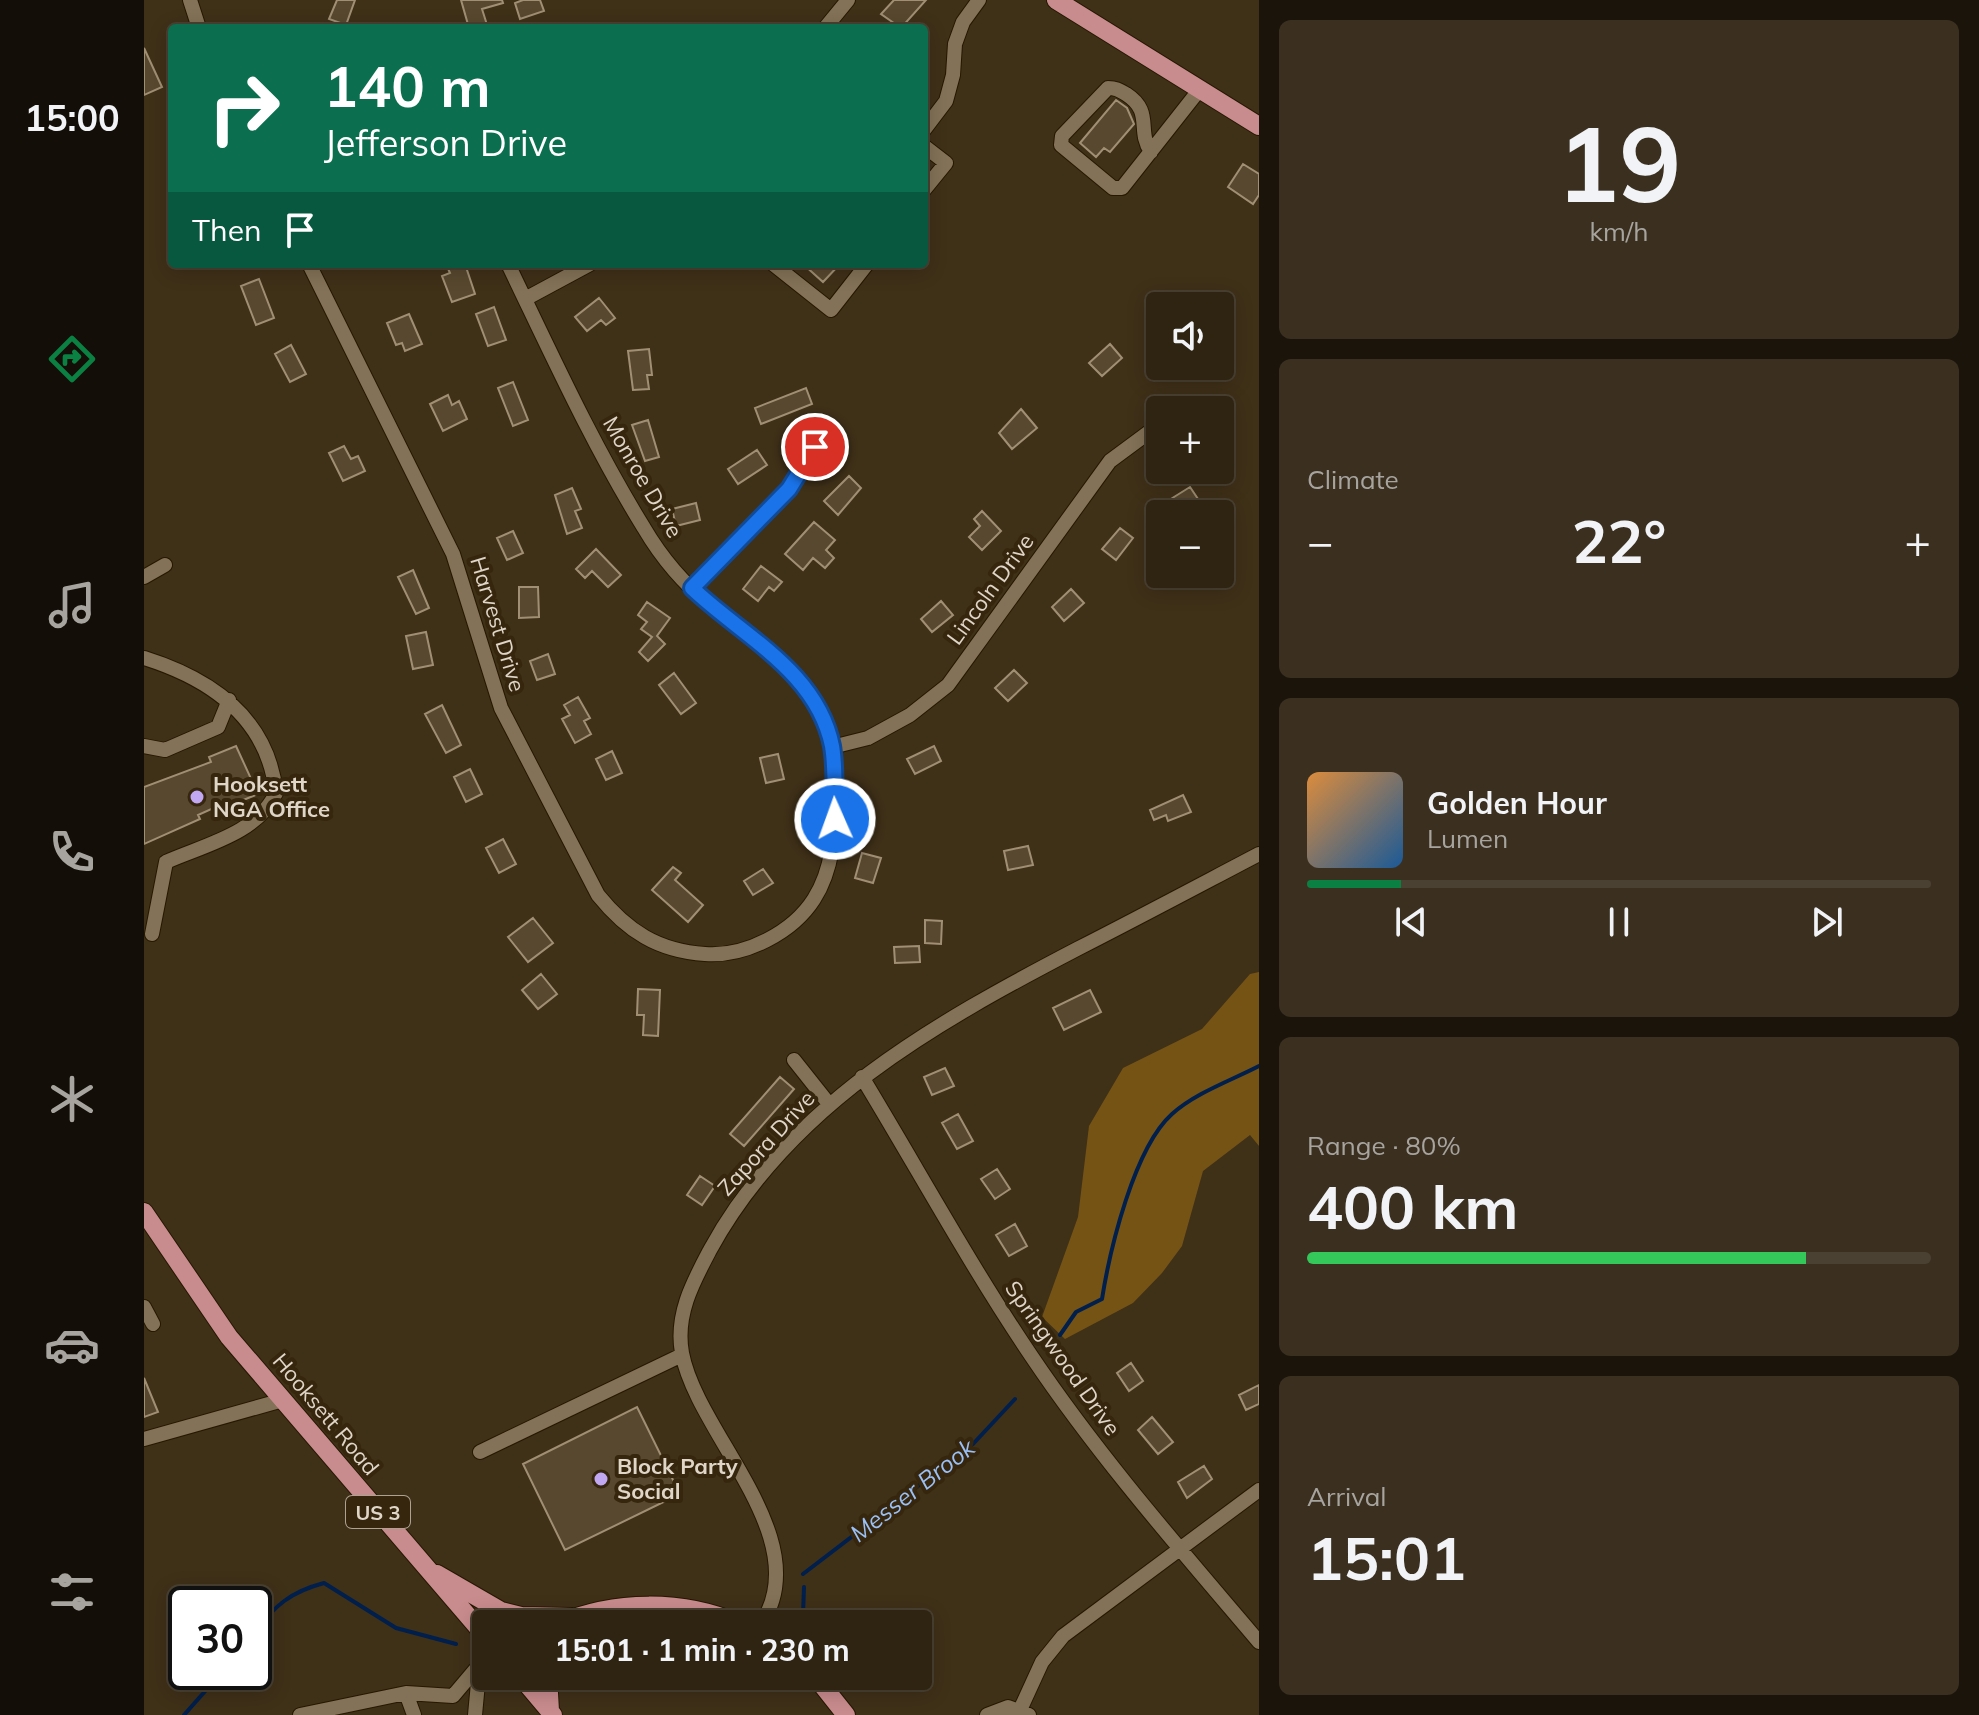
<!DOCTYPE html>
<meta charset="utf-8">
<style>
body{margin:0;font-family:Mulish,sans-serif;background:#3b3020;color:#f1f3f6;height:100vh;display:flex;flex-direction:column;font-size:30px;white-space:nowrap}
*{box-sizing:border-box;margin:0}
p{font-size:26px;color:#a7a49f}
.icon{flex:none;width:44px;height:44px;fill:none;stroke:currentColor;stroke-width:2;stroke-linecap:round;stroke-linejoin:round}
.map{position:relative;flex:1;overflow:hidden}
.details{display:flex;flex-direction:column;gap:20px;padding:20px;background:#1a140a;width:720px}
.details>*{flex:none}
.banner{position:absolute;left:24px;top:24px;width:760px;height:244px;border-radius:8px;box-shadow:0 4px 20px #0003,0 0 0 2px #4a4132;background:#0b6e4f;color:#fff;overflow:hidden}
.buttons{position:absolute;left:1002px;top:292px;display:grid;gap:16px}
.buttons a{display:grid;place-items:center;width:88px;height:88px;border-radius:8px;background:#2f2412;box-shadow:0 4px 20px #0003,0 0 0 2px #4a4132;font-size:40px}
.speed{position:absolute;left:24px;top:1586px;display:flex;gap:16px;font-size:40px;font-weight:700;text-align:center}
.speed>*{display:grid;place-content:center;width:104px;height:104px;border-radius:50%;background:#2f2412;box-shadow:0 4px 20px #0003,0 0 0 2px #4a4132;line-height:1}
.speed .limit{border:4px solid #111;border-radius:12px;background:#fff;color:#111}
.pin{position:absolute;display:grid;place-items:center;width:68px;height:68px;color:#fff;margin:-34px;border:4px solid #fff;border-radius:50%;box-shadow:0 2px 8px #0007}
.me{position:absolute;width:88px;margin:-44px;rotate:358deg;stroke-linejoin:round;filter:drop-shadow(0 0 6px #0008)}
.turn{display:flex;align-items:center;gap:28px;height:168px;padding:0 24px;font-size:36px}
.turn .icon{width:104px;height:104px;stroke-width:2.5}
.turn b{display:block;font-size:56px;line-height:68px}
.then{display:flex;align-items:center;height:76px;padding:0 24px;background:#0003;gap:16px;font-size:30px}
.big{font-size:60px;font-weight:700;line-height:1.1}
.details .tile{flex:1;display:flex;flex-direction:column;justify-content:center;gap:12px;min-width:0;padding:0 28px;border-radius:12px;background:#3b3020}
.details .dial{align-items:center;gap:0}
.dial b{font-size:104px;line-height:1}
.song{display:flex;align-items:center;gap:24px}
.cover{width:96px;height:96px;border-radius:12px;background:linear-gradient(135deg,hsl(30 70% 55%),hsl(210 70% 35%))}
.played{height:8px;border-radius:4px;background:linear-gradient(90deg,#0b8043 15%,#4a4132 15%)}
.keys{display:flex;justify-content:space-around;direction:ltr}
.heat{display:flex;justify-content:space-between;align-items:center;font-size:44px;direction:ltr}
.charge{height:12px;border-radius:6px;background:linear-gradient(90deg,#34c759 80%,#4a4132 0)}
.trip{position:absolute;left:328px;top:1610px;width:460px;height:80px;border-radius:8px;background:#2f2412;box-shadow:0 4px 20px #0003,0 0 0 2px #4a4132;font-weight:700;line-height:80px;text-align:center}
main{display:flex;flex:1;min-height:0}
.tabs{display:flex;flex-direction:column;width:144px;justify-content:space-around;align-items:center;background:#130e07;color:#a7a49f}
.tabs .icon{width:56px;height:56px}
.tabs .active{color:#0b8043}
.tabs b{font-size:36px;color:#f1f3f6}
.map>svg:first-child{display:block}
.green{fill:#755314}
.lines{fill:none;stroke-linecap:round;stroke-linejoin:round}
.stream{stroke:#001f4c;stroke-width:4}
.building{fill:#58482f;stroke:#a18f74;stroke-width:2}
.minor-casing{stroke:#261801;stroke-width:16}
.major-casing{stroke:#261801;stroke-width:20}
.minor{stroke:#837257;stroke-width:14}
.major{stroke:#c98c8e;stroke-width:18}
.route-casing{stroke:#114b97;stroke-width:20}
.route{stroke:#1a73e8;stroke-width:14}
.poi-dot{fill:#c2a8f2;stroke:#35260d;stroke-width:3}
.labels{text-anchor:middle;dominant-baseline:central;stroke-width:8;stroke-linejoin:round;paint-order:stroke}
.shield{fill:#35260d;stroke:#ada190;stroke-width:2}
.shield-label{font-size:20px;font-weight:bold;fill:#e0d6c8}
.street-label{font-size:22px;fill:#e0d6c8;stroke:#35260d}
.poi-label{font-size:22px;font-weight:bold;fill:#e0d6c8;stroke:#35260d;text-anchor:start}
.water-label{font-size:24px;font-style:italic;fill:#9bc0f6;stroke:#35260d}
</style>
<main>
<nav class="tabs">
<b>15:00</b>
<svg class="icon active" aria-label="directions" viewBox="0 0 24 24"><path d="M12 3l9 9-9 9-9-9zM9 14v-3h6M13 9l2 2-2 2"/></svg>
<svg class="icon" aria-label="music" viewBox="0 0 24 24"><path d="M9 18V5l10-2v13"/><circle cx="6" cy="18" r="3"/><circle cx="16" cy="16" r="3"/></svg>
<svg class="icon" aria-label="phone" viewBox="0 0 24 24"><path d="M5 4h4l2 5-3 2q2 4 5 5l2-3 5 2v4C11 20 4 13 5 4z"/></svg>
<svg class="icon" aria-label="climate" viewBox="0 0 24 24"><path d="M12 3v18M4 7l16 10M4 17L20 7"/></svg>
<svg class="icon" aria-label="car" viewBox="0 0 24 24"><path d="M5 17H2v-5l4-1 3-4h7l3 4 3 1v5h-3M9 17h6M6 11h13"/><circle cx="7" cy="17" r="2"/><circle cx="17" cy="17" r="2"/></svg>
<svg class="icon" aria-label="filters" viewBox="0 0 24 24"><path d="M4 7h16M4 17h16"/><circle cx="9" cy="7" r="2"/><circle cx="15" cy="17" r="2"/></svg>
</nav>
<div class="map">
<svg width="1115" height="1715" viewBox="0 0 1115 1715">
<rect width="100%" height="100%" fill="#3f3018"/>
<path class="green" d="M1115,972V1146L1106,1135L1059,1171L1038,1246L1018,1273L989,1303L921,1339L898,1317L934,1217L945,1126L979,1068L1058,1029L1106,974Z"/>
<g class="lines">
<path class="stream" d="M916,1335L932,1312L958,1299C966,1249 990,1148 1028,1114C1051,1093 1088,1080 1115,1066
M659,1574L829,1444L871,1399
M659,1615L660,1587
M110,1632C132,1605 146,1592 180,1583L252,1628L312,1644
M477,1676C518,1697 540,1690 583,1676
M40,1715L78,1672"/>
</g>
<path class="building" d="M193,0H211L202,25L185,19Z
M317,0H358L359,3L338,9L344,28H325Z
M379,0H396L400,11L376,19L371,3Z
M750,0H782L757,28L737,14Z
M0,48L18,87L0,95Z
M972,100L983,108L990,124L966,152L960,148L952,157L936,143Z
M1099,164L1115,174V195L1109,204L1084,187Z
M302,264H321L331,294L308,302L298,276L306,273Z
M659,264H696L679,282Z
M115,279L130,318L112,325L97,286Z
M455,298L471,318L462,325L457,320L443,331L431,317Z
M350,307L362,340L344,346L332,314Z
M265,314L278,344L261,351L258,343L252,345L243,323Z
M966,344L978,358L958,376L945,363Z
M147,345L162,374L146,382L131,354Z
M505,349L508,375H503L505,389L489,390L484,351Z
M369,382L384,420L369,426L354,388Z
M662,388L668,404L617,424L611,408Z
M304,395L308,405L315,401L323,419L299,431L286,404Z
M877,409L893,428L868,449L855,433Z
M504,420L515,457L501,461L488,425Z
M200,446L207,459L214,456L221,471L199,481L185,453Z
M613,450L623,465L594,484L584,469Z
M705,476L717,488L694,515L680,501Z
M1046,487L1056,502L1036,514H1029L1022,502Z
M428,488L437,509L431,511L438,528L423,534L411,495Z
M552,503L556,520L532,526L528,509Z
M838,511L857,531L838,550L825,537L836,526L830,519Z
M670,522L691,540L682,550L690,558L681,568L669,558L659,570L641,554Z
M976,528L989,538L972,560L958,549Z
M369,531L379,553L363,560L353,538Z
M452,549L477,575L464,587L448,571L441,578L432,569Z
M617,566L638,582L630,591L625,587L614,601L599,589Z
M269,570L285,608L272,614L254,577Z
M375,587H394L395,617L375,618Z
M927,589L940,603L920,621L908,607Z
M797,601L809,615L788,632L777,619Z
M503,602L526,618L513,636L521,644L504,661L495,652L508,637L497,629L503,622L494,615Z
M282,632L289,665L269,669L262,636Z
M404,654L411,674L393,680L386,661Z
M870,670L883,683L864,701L851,688Z
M530,673L552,703L537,714L515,685Z
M434,697L446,718L440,721L447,734L431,743L418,719L426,715L420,705Z
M298,705L317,745L302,753L281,714Z
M92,746L114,794L87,805L85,801L54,815L56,819L0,844V787L67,762L65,757Z
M790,746L797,761L771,774L763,759Z
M468,751L478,773L462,780L452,759Z
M634,754L640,779L622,783L616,758Z
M326,769L338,794L322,802L310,777Z
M1039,795L1047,812L1024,821L1022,815L1010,820L1006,810Z
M359,839L372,864L355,873L342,848Z
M884,846L889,865L864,870L860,851Z
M718,853L737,858L729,883L711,878Z
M529,867L537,873L531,880L559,905L544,922L508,890Z
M619,869L629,883L609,895L600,881Z
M389,918L409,943L384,962L364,937Z
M781,920L798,921L797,944L781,943Z
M775,946L776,962L751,963L750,947Z
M397,974L413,994L394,1009L378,990Z
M494,989L516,990L514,1036L499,1035L500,1015H493Z
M946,990L957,1012L920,1030L909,1008Z
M801,1068L810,1086L788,1095L780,1077Z
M636,1077L650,1089L600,1146L586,1134Z
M814,1114L829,1141L813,1149L798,1123Z
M853,1169L866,1189L851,1199L837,1179Z
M556,1176L571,1186L558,1205L543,1195Z
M871,1224L883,1246L865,1256L852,1235Z
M987,1363L999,1381L985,1391L973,1373Z
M0,1378L14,1412L0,1417Z
M1115,1385V1404L1102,1410L1095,1395Z
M493,1407L536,1494L421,1550L379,1464Z
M1008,1417L1029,1442L1014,1454L994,1430Z
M1060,1466L1068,1479L1043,1498L1034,1482Z"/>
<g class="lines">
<defs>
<path id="minor" d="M46,0L55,28
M681,28L704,0
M780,130L802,101L809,75L811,44L819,22L835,0
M780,146L802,163L780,190
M1007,152C992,130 1010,112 982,94C975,90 972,88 964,88L918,136L917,145L969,188H978L1056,89
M165,264L309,554L357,708L454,895C483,931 514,951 561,954C602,957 649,932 670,899C689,869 691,834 690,800C689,782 691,762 687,745C673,680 615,645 567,606C541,585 517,557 500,528C448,444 407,353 364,264
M629,264L687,310L723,264
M381,299L446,264
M0,577L21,565
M548,588L645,489L671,447
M0,658C67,679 124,718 132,793C113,834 60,845 22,862L8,934
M0,746L21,750L74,727L85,700
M688,747L724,738L766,715L804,685L966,461L1016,424
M650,1060L685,1104
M718,1077C775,1171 827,1267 888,1357C956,1458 1037,1550 1115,1642
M0,1307L9,1324
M0,1439L139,1400
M336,1452L538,1355
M617,1624C674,1539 553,1434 538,1353C531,1315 549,1282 566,1250C645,1105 791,1023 933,949C994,918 1054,886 1115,854
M262,1693L270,1715
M876,1710L898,1662L919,1636L1115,1490
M156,1715L262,1693L309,1696L331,1670L342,1664
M331,1715L334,1683L342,1670
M843,1715L864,1707L885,1715"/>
<path id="major" d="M912,0L1115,126
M0,1212L85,1337L342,1637
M293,1574L357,1611L377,1616L428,1617
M414,1624C470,1600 539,1599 595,1624
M376,1676L409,1715
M404,1676L406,1711
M671,1676L702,1715"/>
</defs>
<use href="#minor" class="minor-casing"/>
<use href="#major" class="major-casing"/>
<use href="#minor" class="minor"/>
<use href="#major" class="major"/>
</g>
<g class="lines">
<defs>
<path id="route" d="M671,447L645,489L548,588C598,636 673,671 688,746C692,769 690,796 691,819"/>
</defs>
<use href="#route" class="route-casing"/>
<use href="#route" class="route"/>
</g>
<g class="poi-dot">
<circle cx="53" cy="797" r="8"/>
<circle cx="457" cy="1479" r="8"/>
</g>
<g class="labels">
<rect class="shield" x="202" y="1496" width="64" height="32" rx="6"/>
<g class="shield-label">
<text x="234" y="1512">US 3</text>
</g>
<g class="street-label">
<text transform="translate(499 477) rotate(60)">Monroe Drive</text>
<text transform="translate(846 589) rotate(-54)">Lincoln Drive</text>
<text transform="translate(354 624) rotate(73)">Harvest Drive</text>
<text transform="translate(622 1143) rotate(-48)">Zapora Drive</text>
<text transform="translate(919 1358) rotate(55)">Springwood Drive</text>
<text transform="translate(182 1414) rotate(50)">Hooksett Road</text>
</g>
<g class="poi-label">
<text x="69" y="784">Hooksett<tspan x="69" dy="25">NGA Office</tspan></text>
<text x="473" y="1466">Block Party<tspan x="473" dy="25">Social</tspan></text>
</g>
<g class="water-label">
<text transform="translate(768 1490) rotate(-38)">Messer Brook</text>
</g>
</g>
</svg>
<div class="buttons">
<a><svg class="icon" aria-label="sound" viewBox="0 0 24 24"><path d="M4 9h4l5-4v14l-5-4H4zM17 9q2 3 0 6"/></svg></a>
<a>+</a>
<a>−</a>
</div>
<div class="speed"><div class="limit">30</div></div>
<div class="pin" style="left:671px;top:447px;background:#d93025"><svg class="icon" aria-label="arrive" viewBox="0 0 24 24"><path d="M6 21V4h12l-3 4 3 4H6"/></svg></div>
<svg class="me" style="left:691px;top:819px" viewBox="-20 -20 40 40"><circle r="17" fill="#1a73e8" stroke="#fff" stroke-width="3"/><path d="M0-11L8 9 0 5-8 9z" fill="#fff"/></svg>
<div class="trip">15:01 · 1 min · 230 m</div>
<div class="banner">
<div class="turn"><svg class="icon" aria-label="right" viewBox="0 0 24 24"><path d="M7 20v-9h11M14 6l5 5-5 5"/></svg><div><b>140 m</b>Jefferson Drive</div></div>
<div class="then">Then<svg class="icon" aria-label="arrive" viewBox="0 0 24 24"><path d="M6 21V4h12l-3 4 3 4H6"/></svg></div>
</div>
</div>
<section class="details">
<div class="tile dial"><b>19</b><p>km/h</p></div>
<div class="tile"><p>Climate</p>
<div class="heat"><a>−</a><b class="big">22°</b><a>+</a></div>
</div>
<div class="tile">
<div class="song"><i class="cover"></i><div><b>Golden Hour</b><p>Lumen</p></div></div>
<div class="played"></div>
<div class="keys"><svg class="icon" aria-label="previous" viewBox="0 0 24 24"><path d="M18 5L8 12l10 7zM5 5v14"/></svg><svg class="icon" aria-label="pause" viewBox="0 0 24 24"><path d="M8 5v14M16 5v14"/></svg><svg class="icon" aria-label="next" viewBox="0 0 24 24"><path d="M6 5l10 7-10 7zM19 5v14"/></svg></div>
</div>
<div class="tile"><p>Range · 80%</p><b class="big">400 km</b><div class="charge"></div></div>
<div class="tile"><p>Arrival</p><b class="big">15:01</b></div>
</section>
</main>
